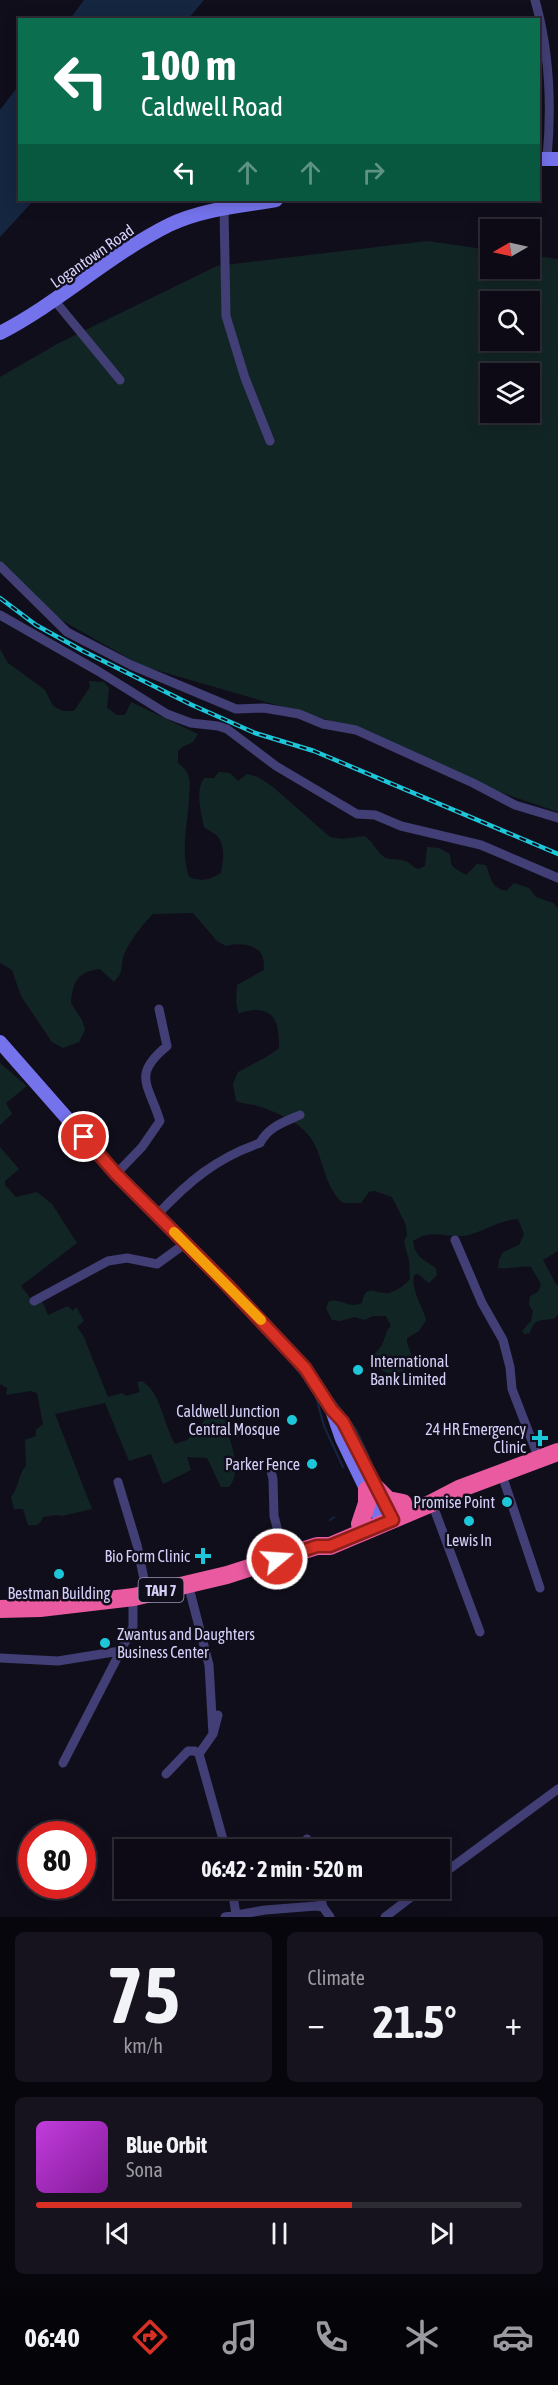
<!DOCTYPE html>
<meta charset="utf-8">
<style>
body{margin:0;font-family:"Asap Condensed",sans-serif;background:#16131e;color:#f1f3f6;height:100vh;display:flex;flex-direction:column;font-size:22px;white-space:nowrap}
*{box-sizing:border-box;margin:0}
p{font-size:20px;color:#9a9aa0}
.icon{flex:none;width:33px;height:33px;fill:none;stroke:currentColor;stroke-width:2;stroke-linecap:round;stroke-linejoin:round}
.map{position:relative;height:1917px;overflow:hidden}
.sheet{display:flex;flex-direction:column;gap:15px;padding:15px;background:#07060c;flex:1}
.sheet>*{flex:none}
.banner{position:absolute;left:18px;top:18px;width:522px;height:183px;border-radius:0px;box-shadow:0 3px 15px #0003,0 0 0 2px #2d2b34;background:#0b6e4f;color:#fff;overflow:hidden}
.needle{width:39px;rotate:261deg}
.fabs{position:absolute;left:480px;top:219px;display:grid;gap:12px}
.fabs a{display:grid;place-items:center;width:60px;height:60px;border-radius:0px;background:#0d0a15;box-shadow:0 3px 15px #0003,0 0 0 2px #2d2b34;font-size:30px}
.speed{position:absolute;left:18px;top:1821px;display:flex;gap:12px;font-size:30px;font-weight:700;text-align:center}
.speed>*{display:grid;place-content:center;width:78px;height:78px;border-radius:50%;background:#0d0a15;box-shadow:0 3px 15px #0003,0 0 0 2px #2d2b34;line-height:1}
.speed .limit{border:9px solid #d22;background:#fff;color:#111}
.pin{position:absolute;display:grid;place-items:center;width:51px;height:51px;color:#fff;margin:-26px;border:3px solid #fff;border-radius:50%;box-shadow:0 2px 6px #0007}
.me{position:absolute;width:66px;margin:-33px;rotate:72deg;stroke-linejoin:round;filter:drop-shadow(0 0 4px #0008)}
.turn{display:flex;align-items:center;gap:21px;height:126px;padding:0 24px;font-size:27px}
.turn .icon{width:78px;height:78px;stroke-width:2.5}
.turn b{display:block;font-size:42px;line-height:51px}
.lanes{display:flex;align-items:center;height:57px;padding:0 24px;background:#0003;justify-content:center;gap:30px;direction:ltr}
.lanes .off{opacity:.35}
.big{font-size:45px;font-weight:700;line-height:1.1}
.sheet .widget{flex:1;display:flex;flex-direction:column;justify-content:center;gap:9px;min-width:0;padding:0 21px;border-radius:9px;background:#16131e}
.sheet .dial{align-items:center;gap:0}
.dial b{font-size:78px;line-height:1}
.song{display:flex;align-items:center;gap:18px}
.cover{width:72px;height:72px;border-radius:9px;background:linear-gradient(135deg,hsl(290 70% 55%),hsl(290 70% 35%))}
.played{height:6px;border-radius:3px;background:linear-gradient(90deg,#d93025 65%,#2d2b34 65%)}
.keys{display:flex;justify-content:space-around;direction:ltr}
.heat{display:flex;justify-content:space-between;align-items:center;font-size:33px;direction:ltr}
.sheet .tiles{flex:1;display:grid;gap:15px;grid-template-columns:1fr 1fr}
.widget:last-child{grid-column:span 2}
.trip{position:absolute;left:114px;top:1839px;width:336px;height:60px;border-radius:0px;background:#0d0a15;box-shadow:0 3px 15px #0003,0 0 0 2px #2d2b34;font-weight:700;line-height:60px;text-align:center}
.menu{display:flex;height:96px;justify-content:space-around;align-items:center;background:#050408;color:#9a9aa0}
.menu .icon{width:42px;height:42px}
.menu .current{color:#d93025}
.menu b{font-size:27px;color:#f1f3f6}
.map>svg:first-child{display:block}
.green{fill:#122525;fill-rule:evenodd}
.water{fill:#152640}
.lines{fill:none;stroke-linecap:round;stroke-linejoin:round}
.stream{stroke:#152640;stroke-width:2}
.street{stroke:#413f75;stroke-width:9}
.secondary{stroke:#7573ec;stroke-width:14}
.highway{stroke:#e95aa0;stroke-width:18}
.rail-casing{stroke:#1dc6d8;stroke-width:4.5}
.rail{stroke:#110e1c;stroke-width:2;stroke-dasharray:7;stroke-linecap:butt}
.route-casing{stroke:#8d1f18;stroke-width:15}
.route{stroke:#d93025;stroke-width:10}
.slow{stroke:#f59e0b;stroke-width:10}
.poi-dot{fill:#1dc6d8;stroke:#110e1c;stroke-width:2}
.labels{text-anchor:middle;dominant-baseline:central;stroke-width:5;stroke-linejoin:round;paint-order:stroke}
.shield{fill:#110e1c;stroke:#9a96b7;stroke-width:1.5}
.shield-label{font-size:15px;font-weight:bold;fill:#d4d0f9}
.street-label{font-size:16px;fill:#d4d0f9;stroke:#110e1c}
.poi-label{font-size:16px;fill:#d4d0f9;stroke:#110e1c;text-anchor:end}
</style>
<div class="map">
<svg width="558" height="1917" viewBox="0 0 558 1917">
<rect width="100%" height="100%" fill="#110e1c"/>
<path class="green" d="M427,241L490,250V268H530V255L558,259V812L473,783L373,733L142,666L42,609L0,565V377L59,343L217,266ZM490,302H530V340H490ZM490,374H530V412H490Z
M0,649L8,663L45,690L53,706L63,711H74L90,687L89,681L104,682L109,688L107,708L117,715H125L131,702L198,734L193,742L182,747L178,751V763C183,767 188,771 189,778C191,783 189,791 189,797C188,824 180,851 189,877C202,882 209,880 221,873C223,861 226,846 217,836C214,832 208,831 204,827C201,812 195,791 204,778H214L219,772L230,773L238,781L247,774L258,777L273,787L330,837L342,839L365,836C373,842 376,851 384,857C391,861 401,858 407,862C413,865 413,868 419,869L425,866L427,847L439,848L450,854L451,864L454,868L466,875L477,864L486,865C491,878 491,888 506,891L514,883L529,888L536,897L553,903L558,908V1251L543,1260L556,1284L558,1285V1314L555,1318C542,1322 535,1316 530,1333L524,1334L522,1331L531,1321L533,1311L529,1305L530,1296L538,1292L541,1284L531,1267C519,1265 509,1270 498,1268L499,1260L503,1252L519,1245L524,1234L518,1219C498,1220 478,1235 463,1236C444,1237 430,1229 413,1241C415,1257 423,1259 436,1268L437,1275L429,1283L418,1274L414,1275C411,1291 422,1305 426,1320L419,1331L407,1338V1343L413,1359C403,1379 378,1379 374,1355L382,1345L388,1329L391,1326L386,1316H373L364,1320L355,1317L340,1321L332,1320L326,1308L329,1301C343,1298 347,1309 362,1303C366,1281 377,1295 389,1293C397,1291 405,1285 410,1279L409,1260L404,1242L407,1235L406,1225L392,1197L375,1191L369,1192L361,1203H343C326,1189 324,1164 315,1145C305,1124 279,1113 258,1106C251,1104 244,1104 236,1101L233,1084L238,1072L268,1056L279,1048C279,1028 278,1009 253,1010C247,1011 244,1011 239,1014L236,1003L237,985L264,970C264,966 264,959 262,955C255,943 237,943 226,946L217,941L193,913L153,914C142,925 132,938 125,952C119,965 126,970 114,982L100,969C77,972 73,981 71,1003L82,1020L85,1030L79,1042L63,1048L52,1042L21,996L12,970L0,963Z
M0,1061L1,1064L27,1086L6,1103L12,1114L0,1125Z
M0,1147L19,1169L5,1181V1185L16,1197L37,1192L52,1204L77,1243L21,1286L35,1304L42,1301L48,1315L68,1306L73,1311L76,1307L84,1321L77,1327L83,1335L108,1397L122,1393L126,1396L140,1392L137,1382L142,1381C162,1394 163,1424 175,1444L187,1440L204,1421L202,1409L214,1412L222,1411C226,1418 225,1424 227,1430C232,1447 242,1472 229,1487H221L207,1458L187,1457L191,1470L163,1484L151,1454L129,1461L105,1403L55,1414L92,1509L62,1516L56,1515L43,1517C40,1525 37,1526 28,1525L23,1509H14L11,1497C19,1488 18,1474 26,1466L25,1440L36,1436V1430L43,1424L37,1393L31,1391L6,1395L7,1388L0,1384Z"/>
<path class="water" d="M84,0H204L188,19H70Z
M19,85L20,200H34L0,237V110Z"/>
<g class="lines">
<path class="stream" d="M293,1365L303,1377
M316,1397L324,1426L343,1467
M333,1399L356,1429L369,1457
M330,1520L334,1517"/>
<path class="street" d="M535,0C550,53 552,104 547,158
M224,208L226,316L245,378L270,441
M55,301L120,380
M0,566L67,632L131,665L236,709L264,708L299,714L323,724L356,730L473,783L515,805L558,818
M0,615L98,671L167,714L191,723L218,726L227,729L276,766L357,814L375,815L401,826L481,845L558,878
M116,1174L142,1147L160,1121C148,1083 132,1075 167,1046L159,1009
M157,1215C188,1182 216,1158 260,1143C268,1127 284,1122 300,1115
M455,1240L482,1303L503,1340L510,1367L512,1389L539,1459
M34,1301L108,1261L127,1258L157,1264L186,1243
M269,1463L273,1479L274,1516L279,1535L275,1554L277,1559
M501,1472L540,1588
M118,1482L137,1545L147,1594
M432,1503L480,1632
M188,1584L209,1665L213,1734
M0,1658L58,1661L120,1651
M199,1754L213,1734L218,1715
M63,1763L133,1627V1597
M166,1774L188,1751H195L199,1754L226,1850
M307,1839L308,1850
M440,1876L558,1789
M232,1888L236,1915
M318,1888L323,1907
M225,1917L265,1910L316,1906L323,1907L330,1917
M385,1917L423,1888"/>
<path class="secondary" d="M538,159H558
M0,333C60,302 109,255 169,225C202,209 241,206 276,200
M0,1042L116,1174L227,1285L305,1368L332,1410L342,1439L383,1524
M343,1423L366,1467"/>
<path class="highway" d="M376,1488L388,1500L403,1503
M360,1524L367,1503V1490
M0,1609L40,1608L134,1597L227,1575L317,1546H330L432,1503L459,1489L558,1452"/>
<defs>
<path id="rail" d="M0,598L36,625L83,651L192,705L255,733L314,751L558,854"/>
</defs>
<use href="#rail" class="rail-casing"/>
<use href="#rail" class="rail"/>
</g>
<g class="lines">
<defs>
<path id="route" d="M84,1137L116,1174L227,1285L305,1368L332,1410L343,1422L393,1520L330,1546H317L277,1559"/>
</defs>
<use href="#route" class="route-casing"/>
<use href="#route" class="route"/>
<path class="slow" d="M174,1232L261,1320"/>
</g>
<g class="poi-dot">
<circle cx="358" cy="1370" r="6"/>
<circle cx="292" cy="1420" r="6"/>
<path d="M537 1429h6v6h6v6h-6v6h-6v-6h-6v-6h6z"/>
<circle cx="312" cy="1464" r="6"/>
<circle cx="507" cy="1502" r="6"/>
<circle cx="469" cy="1521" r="6"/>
<path d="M200 1547h6v6h6v6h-6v6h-6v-6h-6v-6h6z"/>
<circle cx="59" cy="1574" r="6"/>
<circle cx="105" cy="1643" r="6"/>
</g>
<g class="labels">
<rect class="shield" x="138.5" y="1578" width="45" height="24" rx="4.5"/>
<g class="shield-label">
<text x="161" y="1590">TAH 7</text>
</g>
<g class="street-label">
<text transform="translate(92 256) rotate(-35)">Logantown Road</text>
</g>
<g class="poi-label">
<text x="370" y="1361" text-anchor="start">International<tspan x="370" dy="18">Bank Limited</tspan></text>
<text x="280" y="1411">Caldwell Junction<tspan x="280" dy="18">Central Mosque</tspan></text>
<text x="526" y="1429">24 HR Emergency<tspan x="526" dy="18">Clinic</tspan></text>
<text x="300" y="1464">Parker Fence</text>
<text x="495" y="1502">Promise Point</text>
<text x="469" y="1540" text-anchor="middle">Lewis In</text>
<text x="190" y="1556">Bio Form Clinic</text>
<text x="59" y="1593" text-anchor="middle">Bestman Building</text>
<text x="117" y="1634" text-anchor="start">Zwantus and Daughters<tspan x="117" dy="18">Business Center</tspan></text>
</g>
</g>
</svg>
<div class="fabs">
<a><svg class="needle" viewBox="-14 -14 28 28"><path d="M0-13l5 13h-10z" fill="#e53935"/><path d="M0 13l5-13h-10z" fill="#9a9aa0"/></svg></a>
<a><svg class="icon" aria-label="search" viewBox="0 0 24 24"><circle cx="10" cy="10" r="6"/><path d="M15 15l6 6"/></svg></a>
<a><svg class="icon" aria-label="layers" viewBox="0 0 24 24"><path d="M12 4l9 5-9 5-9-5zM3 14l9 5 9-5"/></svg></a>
</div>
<div class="speed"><div class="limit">80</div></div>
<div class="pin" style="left:84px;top:1137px;background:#d93025"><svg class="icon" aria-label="arrive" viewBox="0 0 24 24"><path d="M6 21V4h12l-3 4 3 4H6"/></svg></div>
<svg class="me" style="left:277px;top:1559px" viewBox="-20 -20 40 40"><circle r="17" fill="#d93025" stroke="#fff" stroke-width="3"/><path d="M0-11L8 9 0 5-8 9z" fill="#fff"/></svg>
<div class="trip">06:42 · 2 min · 520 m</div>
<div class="banner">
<div class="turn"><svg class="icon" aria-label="left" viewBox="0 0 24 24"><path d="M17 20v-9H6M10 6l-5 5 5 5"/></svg><div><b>100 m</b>Caldwell Road</div></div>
<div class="lanes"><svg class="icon" aria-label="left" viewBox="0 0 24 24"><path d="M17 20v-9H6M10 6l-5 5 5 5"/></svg><svg class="icon off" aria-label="ahead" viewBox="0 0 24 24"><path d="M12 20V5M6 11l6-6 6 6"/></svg><svg class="icon off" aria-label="ahead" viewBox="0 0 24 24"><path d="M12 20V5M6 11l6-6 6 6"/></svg><svg class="icon off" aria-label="right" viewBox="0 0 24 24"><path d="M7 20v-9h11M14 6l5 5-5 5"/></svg></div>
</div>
</div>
<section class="sheet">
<div class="tiles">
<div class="widget dial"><b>75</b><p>km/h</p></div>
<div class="widget"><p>Climate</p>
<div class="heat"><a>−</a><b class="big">21.5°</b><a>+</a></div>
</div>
<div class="widget">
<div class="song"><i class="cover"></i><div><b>Blue Orbit</b><p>Sona</p></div></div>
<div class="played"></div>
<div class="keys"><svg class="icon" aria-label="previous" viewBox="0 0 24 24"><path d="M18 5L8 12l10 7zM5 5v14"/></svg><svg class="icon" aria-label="pause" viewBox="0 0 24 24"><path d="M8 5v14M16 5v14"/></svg><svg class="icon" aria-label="next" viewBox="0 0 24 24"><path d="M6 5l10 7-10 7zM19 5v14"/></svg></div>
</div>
</div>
</section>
<nav class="menu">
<b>06:40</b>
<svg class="icon current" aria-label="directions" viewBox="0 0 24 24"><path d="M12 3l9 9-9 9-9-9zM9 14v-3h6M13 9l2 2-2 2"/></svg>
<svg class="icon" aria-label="music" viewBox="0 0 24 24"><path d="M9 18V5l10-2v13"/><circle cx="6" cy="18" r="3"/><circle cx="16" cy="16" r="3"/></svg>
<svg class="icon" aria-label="phone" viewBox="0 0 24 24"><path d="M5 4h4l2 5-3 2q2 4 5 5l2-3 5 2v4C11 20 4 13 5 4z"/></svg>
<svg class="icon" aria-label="climate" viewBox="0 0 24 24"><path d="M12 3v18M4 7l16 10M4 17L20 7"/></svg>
<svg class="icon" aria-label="car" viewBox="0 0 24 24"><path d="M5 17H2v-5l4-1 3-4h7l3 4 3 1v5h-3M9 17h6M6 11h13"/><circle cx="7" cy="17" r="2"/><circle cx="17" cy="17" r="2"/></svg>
</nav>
